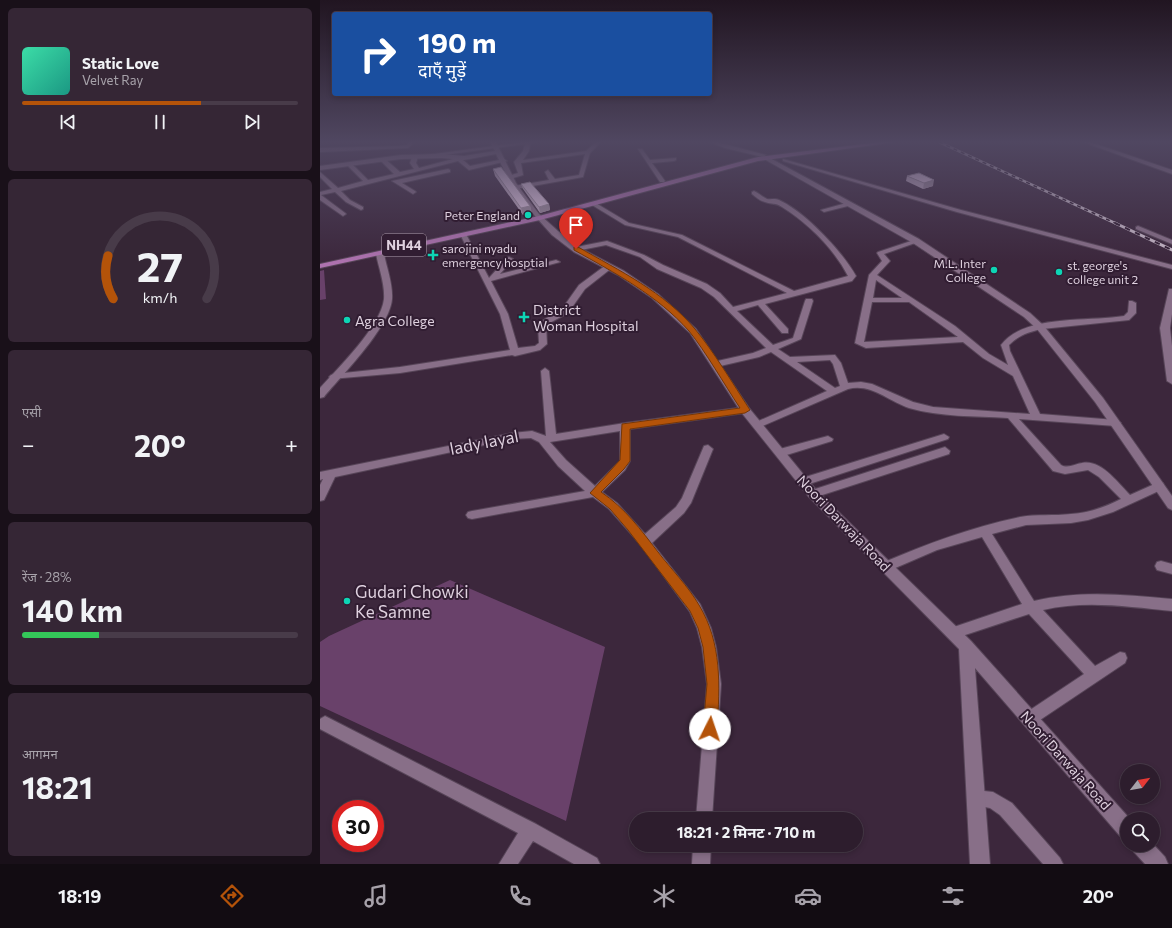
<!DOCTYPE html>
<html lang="hi">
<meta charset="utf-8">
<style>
body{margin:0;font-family:Commissioner,"Noto Sans Devanagari",sans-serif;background:#352635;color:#f1f3f6;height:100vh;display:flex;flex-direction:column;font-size:15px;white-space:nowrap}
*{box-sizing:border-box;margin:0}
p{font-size:13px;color:#a7a2aa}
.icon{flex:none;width:22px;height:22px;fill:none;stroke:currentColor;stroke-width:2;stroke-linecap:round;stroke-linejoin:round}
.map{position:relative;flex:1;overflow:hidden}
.panel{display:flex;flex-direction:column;gap:8px;padding:8px;background:#191019;width:320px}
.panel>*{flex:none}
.banner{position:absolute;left:12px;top:12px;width:380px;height:84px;border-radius:4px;box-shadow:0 2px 6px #0003,0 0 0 1px #483b49;background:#1a4fa0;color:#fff;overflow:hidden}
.needle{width:26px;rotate:59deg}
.buttons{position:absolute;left:800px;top:764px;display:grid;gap:8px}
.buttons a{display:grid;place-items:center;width:40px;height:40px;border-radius:50%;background:#2d1d2d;box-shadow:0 2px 6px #0003,0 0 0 1px #483b49;font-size:20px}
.speed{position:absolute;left:12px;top:800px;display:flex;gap:8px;font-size:20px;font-weight:700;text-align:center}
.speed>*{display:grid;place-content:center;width:52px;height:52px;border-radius:50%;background:#2d1d2d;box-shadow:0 2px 6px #0003,0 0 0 1px #483b49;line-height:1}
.speed .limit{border:6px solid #d22;background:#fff;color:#111}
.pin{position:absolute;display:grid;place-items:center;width:34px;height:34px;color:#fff;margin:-41px -17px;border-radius:50% 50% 50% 0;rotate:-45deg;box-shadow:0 0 4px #0007}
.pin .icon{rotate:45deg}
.me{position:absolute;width:44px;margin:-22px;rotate:4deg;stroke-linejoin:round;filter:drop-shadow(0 0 3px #0008)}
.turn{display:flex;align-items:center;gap:14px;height:84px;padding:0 20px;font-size:18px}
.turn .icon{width:52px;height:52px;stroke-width:2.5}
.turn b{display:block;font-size:28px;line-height:34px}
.big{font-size:30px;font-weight:700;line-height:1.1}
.panel .card{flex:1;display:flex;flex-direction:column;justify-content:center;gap:6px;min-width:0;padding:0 14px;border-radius:6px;background:#352635}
.panel .dial{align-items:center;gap:0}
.dial svg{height:104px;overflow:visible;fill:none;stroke:#483b49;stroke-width:7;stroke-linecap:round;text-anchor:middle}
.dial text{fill:#f1f3f6;stroke:none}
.song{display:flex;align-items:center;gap:12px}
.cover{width:48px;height:48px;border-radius:6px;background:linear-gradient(135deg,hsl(160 70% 55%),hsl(170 70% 35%))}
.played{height:4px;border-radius:2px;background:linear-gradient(90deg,#b45309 65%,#483b49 65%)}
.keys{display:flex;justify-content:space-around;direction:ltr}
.heat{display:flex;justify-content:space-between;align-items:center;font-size:22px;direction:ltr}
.charge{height:6px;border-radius:3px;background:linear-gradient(90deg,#34c759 28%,#483b49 0)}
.trip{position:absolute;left:309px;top:812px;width:234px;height:40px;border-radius:20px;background:#2d1d2d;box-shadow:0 2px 6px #0003,0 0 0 1px #483b49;font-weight:700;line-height:40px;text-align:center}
.dock{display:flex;height:64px;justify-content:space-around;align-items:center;background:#120c12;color:#a7a2aa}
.dock .icon{width:28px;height:28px}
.dock .current{color:#b45309}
.dock b{font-size:18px;color:#f1f3f6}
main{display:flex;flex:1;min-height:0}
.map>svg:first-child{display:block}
.green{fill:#69416a}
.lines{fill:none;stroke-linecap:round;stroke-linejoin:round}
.minor-casing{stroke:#574558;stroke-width:2}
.tertiary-casing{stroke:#574558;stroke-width:2}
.secondary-casing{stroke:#574558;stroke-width:2}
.trunk-casing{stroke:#574558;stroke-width:2}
.minor{fill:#886f88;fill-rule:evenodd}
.tertiary{fill:#886f88;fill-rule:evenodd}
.secondary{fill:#886f88;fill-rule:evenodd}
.trunk{fill:#ae72af;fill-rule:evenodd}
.rail-far1-casing{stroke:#cabbca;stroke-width:2.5}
.rail-casing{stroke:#cabbca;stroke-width:3}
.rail-far1{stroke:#311d32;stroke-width:1.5;stroke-dasharray:4;stroke-linecap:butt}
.rail{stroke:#311d32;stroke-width:2;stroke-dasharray:5.5;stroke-linecap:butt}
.wall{fill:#c4adc4}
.shaded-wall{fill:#a08da0}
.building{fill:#e4c9e4;stroke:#a08da0}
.route{fill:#b45309;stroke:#753606}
.poi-dot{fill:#0dd5b5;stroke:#311d32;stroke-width:1.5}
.labels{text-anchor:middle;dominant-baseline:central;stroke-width:4;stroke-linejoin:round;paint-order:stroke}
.far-poi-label{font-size:12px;fill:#dfd1df;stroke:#311d32;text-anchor:end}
.shield{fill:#311d32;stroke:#ab9bab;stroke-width:1}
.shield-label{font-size:13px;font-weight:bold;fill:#dfd1df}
.poi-label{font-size:14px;fill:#dfd1df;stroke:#311d32;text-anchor:start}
.street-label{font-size:14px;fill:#dfd1df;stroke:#311d32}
.near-street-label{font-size:17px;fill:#dfd1df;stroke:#311d32}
.near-poi-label{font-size:17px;fill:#dfd1df;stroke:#311d32;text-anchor:start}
</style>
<main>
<section class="panel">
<div class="card">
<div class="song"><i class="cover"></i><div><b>Static Love</b><p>Velvet Ray</p></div></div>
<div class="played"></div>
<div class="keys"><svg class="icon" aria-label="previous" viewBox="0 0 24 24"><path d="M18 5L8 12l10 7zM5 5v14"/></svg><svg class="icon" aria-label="pause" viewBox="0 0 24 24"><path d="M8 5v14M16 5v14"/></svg><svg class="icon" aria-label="next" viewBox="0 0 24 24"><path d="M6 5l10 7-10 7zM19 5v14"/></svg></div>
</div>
<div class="card dial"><svg viewBox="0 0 100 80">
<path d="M14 69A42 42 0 1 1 86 69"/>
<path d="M14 69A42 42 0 0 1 10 36" stroke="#b45309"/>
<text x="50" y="56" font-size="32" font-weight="700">27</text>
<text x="50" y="72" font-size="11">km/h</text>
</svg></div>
<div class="card"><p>एसी</p>
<div class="heat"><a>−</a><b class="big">20°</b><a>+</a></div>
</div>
<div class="card"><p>रेंज · 28%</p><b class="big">140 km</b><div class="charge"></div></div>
<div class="card"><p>आगमन</p><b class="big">18:21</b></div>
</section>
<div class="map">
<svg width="852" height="864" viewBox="0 0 852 864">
<rect width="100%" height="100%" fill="#3c273c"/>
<path class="green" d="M4,270L6,299L0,300V271Z
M130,580L285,647L246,821L0,706V642L9,636Z"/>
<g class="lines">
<defs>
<path id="minor" d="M89,142H94L88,148L0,152V148L77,146L87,145Z
M203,142H214L210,144L209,151L203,160L266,151L276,142H281L270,153L263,177L196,189L193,187L194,186L229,180L225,172L228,170L235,179L259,175L265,154L201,163L203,175L190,179L187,177L188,176L198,173L194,162L203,151L205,144L102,158L99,156Z
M318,149H322L330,160L356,158V160L354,161L332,163L345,181L344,182H340Z
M95,155L98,157L96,163L99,168L144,156L147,158L143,160L150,166L184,159L187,161L149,170L138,161L21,191L30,200L43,207V209L41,210L26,202L15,192L1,195L25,213L26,214L23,216L0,200V192L12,189L0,177V172L18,188L43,181L27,165V163H31L48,180L74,174L60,160V158H64L80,172L94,169L90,163L92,157Z
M128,169L130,170V172L82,183L95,191L96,192L93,194L72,181Z
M434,191C439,193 442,197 447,199C451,200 455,198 459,200C485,212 522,251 536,276L532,281L445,304L468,329V333H462L438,305L417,311L453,345L473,338L485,301L486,299H492L493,301L481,339L458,349L470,357L515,355L521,363L528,383L541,382L552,384L593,402L613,407L710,414L693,376L663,358L643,342L546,348L535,343L549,275L562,261L557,253L558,252L594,240H598V242L564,254L570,261L557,275L635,326L669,354L688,365L681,345C704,314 768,322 804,316L808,312L809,301H812L816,303V313L809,320L722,329C709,332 699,335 689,345L690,351L720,414L796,420L801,423L796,426L699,419L741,465C748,469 755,464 762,463C781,459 798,483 810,495L839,482L843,483L844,486L843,489L793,512L768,520L751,523L706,525L672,534L714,601C761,590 805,595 852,599V611C809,607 766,600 723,610L775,666L800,652L805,653L807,658L805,663L714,724L709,726L704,724L702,719L704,714L764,674L709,614L633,639L628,637L626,633L628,629L702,604L662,537L617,550L566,572L562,571L560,567L562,563C606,544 652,527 700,517C717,514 734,516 751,514C769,513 785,507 801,499L779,477L768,470L745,474L733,471L688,418C655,416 620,417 589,408C568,401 551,383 528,389L440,427H434L432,425L434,423L507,391L451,352L439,357L396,367L393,366L392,364L393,362L433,353L446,348L394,297L381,288L337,269L320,257L286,245L256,251L253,249L256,247L287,241L324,255L343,265L387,284L400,293L413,307L467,293L358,237L305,225L272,205V203L274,202L309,223L362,235L474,291L528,276C514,249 488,223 462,207C455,202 452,205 445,202C440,201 436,197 432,194V192ZM556,280L582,298H553ZM552,302H589L638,337L544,342ZM510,360L513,364L520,386L515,388L477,362Z
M530,202L533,204L532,205L504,212L501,210Z
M818,226L852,240V244L816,229V227Z
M144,234L147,236L169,278L187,258L189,257L193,259L180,274L236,260L240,262L171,281L188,314L198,348L215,346L219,343L218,326L220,322L242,309L259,285L286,265L293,267L265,289L248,313L226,325L227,344L220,350L195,356L192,355L80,373L11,379L9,377L11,375L14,374L80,367L190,350L180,314L141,236Z
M225,368L229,371L236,434L305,423L425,407L430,410L425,413L310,429V461L305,470L282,492L297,503L325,534L356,507L362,498L384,446L388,445L393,449L371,503L364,513L332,543L380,604L391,628L396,647L401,684L392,819H376L387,684L382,647L377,628L370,612L321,545L289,509L273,497L152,519L148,518L146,515L148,512L152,511L265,491L238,466L219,442L211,438L192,439L15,477L4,500L0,501V485L3,479L0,480V472L192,433L212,431L226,436L221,371ZM300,431V461L275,486L246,460L230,442Z
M624,434L629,437L628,439L483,486L479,485L478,482L479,479Z
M508,436L513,439L512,441L460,457L455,453L456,450Z
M625,447L630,451L629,454L493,498L489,497L487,494L489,491Z
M841,561L852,564V574L837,570L835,566L837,562Z
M5,716L216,824L277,858L280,864H254L213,841L198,864H179L198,833L0,729V719Z
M655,790L673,792L692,803L740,858L743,864H723L680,815L670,808L649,804L647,798L649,792Z
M373,845H391L390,864H372Z"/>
<path id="tertiary" d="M170,142H176L196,183L219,214L238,231L260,248L304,271L338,294L376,329L429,408L497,491L651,641L810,819H807V838L800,836L655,668L670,864H650L639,649L489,497L421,412L370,333L332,298L298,275L254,252L232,235L215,216L191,184L176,154L144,160L122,158L81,159L0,170V166L81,155L122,154L144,156L175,151Z
M390,142H397L446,155L443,157L405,148Z
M444,157H448L599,239L710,313L723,325L783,398L852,496V510L848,508L775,402L717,329L704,317L593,243L444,159Z
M463,159L641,210L852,265V269L637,212L463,161Z
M57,252L64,254C67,269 73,284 72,299C70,327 22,375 4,397L0,398V388C18,368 61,326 64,299C65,284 59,269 56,254Z
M849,289H852V314L850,328L852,346V384L847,381L840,328Z
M833,844L845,857L848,864H825L814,852L812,845Z"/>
<path id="secondary" d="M763,142H770L852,170V174Z"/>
<path id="trunk" d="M560,142H575L438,161L220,220L0,268V264L219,216L438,157Z"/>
</defs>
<use href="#minor" class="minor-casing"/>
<use href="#tertiary" class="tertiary-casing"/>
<use href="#secondary" class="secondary-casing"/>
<use href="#trunk" class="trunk-casing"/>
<use href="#minor" class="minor"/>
<use href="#tertiary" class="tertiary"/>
<use href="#secondary" class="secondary"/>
<use href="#trunk" class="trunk"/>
<defs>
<path id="rail-far1" d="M619,142L797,224"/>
<path id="rail" d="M795,223L852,250"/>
</defs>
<use href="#rail-far1" class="rail-far1-casing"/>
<use href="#rail" class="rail-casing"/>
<use href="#rail-far1" class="rail-far1"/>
<use href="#rail" class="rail"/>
</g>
<path class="wall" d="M173,169L210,206L212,214L203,215L175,176Z
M587,176L613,186L603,189L586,181Z
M201,184L229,204L230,210L220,213L203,189Z"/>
<path class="shaded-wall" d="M614,180L613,186L603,189L604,183Z
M229,204L230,210L220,213L219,207Z
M210,206L212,214L203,215L201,208Z"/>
<path class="building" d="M181,167L210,206L201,208L173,169Z
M599,173L614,180L604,183L587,176Z
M210,182L229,204L219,207L201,184Z"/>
<linearGradient id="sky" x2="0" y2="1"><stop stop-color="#211521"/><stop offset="0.54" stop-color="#504761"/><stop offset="1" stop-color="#504761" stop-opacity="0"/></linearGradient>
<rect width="852" height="263" fill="url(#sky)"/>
<path class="route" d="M254,247H258C300,271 344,292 375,329C394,352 413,384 430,410L425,413L310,429V461L304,469L281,492C305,508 321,530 338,552C351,569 368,586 379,605C402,643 400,686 397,729L395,734L390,736L385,734L383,729L387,684L383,647L378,628L370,611L308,530L290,509L270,493L300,460L302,424L420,408C404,384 386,352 369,331C337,295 295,273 254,250Z"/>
<g class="poi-dot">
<circle cx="208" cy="215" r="4"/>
<path d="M111 249h4v4h4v4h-4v4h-4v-4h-4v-4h4z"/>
<circle cx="674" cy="270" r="4"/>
<circle cx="739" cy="272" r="4"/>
<path d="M202 311h4v4h4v4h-4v4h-4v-4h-4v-4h4z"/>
<circle cx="27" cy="320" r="4"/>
<circle cx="27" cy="601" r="4"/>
</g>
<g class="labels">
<g class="far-poi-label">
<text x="200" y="215">Peter England</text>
<text x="122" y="248" text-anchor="start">sarojini nyadu<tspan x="122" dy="14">emergency hosptial</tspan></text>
<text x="666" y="263">M.L. Inter<tspan x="666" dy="14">College</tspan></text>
<text x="747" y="265" text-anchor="start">st. george's<tspan x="747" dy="14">college unit 2</tspan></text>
</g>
<rect class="shield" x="62" y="234" width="44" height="22" rx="3"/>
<g class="shield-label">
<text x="84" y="245">NH44</text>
</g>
<g class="poi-label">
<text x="213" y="309">District<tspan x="213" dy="16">Woman Hospital</tspan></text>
<text x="35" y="320">Agra College</text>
</g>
<g class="street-label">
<text transform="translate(524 523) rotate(46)">Noori Darwaja Road</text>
<text transform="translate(746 760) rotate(48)">Noori Darwaja Road</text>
</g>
<g class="near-street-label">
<text transform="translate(164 442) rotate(-11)">lady layal</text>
</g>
<g class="near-poi-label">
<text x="35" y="591">Gudari Chowki<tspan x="35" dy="20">Ke Samne</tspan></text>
</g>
</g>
</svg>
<div class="buttons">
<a><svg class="needle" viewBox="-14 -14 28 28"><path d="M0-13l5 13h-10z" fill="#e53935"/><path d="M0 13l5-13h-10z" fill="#a7a2aa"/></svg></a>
<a><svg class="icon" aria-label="search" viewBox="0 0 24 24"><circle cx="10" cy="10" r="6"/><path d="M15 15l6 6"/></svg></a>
</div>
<div class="speed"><div class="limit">30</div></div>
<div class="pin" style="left:256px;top:249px;background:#d93025"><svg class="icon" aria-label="arrive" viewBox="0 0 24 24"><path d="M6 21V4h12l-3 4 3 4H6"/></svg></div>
<svg class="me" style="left:390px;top:729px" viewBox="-20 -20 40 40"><circle r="19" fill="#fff"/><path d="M0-13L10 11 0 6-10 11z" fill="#b45309"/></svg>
<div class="trip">18:21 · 2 मिनट · 710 m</div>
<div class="banner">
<div class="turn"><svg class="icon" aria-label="right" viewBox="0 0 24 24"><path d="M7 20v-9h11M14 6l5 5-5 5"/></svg><div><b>190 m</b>दाएँ मुड़ें</div></div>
</div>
</div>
</main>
<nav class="dock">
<b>18:19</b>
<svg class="icon current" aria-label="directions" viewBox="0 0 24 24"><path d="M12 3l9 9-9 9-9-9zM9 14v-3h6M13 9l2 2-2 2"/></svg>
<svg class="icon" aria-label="music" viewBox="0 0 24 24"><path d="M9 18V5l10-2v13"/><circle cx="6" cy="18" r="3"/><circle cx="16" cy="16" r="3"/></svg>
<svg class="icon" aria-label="phone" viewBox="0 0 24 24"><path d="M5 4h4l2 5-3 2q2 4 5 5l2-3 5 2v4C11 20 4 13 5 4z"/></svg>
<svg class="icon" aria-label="climate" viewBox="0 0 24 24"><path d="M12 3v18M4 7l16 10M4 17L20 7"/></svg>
<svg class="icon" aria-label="car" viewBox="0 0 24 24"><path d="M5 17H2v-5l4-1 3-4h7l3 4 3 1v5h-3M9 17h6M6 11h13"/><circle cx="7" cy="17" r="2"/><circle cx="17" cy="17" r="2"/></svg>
<svg class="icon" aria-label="filters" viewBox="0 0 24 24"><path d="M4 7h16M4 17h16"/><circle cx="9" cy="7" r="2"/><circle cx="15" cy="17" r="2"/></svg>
<b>20°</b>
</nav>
